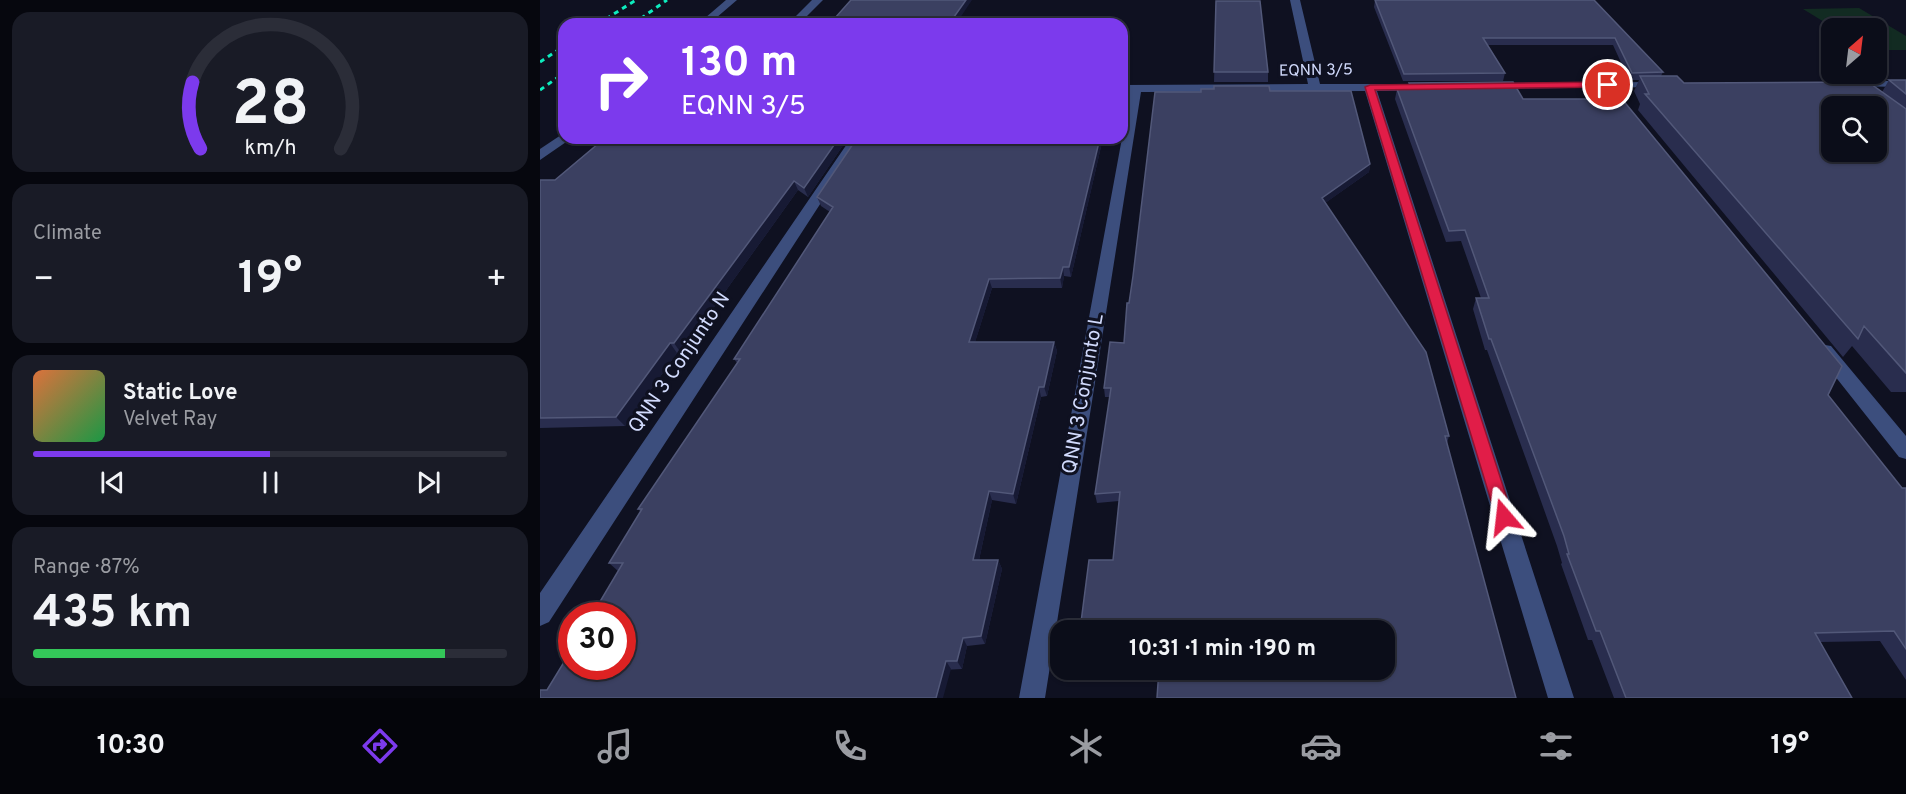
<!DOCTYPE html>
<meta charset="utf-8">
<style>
body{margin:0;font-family:Overpass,sans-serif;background:#191b26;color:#f1f3f6;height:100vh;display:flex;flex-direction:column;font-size:22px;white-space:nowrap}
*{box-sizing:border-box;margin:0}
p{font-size:20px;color:#9a9ca2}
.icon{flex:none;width:33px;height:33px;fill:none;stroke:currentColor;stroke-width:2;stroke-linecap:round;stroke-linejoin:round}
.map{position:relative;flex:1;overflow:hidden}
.details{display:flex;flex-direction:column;gap:12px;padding:12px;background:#06070e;width:540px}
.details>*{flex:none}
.banner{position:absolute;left:18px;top:18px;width:570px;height:126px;border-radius:18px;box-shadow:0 2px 4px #0004,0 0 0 2px #2b2d38;background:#7c3aed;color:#fff;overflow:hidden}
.needle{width:39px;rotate:28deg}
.fabs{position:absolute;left:1281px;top:18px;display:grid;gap:12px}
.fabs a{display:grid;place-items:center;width:66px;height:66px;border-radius:12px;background:#0b0d19;box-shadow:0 2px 4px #0004,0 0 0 2px #2b2d38;font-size:30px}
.speed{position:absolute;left:18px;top:602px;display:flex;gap:12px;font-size:30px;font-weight:700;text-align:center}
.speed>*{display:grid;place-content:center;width:78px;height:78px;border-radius:50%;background:#0b0d19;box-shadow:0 2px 4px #0004,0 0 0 2px #2b2d38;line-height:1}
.speed .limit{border:9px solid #d22;background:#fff;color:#111}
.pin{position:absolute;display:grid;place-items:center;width:51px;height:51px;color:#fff;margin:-26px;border:3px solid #fff;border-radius:50%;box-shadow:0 2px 6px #0007}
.me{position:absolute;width:66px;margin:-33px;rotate:343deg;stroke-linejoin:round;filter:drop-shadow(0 0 4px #0008)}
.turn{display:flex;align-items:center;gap:21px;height:126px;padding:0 24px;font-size:27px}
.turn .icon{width:78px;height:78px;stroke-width:2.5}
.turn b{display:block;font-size:42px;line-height:51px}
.big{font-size:45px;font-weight:700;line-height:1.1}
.details .card{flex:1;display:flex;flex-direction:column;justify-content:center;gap:9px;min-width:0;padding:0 21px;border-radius:18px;background:#191b26}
.details .dial{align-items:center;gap:0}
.dial svg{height:156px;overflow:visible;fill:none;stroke:#2b2d38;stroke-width:7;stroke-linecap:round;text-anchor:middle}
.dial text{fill:#f1f3f6;stroke:none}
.song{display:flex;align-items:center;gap:18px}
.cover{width:72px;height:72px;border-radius:9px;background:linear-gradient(135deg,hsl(20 70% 55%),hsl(140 70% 35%))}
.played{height:6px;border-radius:3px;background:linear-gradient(90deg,#7c3aed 50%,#2b2d38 50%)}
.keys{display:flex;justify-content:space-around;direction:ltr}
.heat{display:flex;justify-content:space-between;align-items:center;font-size:33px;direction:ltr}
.charge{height:9px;border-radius:4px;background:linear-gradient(90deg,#34c759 87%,#2b2d38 0)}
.trip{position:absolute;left:510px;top:620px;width:345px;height:60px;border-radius:18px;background:#0b0d19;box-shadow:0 2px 4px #0004,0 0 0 2px #2b2d38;font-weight:700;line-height:60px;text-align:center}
.dock{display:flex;height:96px;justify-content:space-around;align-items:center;background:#04050a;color:#9a9ca2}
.dock .icon{width:42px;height:42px}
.dock .active{color:#7c3aed}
.dock b{font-size:27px;color:#f1f3f6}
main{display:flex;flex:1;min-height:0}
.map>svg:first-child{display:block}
.green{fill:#122b22}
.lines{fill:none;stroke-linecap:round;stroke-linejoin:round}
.minor{fill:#3c4e7d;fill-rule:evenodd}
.rail{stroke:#0decbe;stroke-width:3;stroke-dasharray:5 4.5;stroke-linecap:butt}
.wall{fill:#292d4e}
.shaded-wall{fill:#171a34}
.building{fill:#3b4061;stroke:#525879;stroke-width:1.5;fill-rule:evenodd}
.route{fill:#e11d48;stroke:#92132f;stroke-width:1.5}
.labels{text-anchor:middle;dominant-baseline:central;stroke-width:6;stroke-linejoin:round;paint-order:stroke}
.far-street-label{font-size:16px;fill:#d1dafc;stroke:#0f1121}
.street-label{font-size:20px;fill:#d1dafc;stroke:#0f1121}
</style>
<main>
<section class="details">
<div class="card dial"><svg viewBox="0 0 100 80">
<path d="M14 69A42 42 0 1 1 86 69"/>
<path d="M14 69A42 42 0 0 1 10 35" stroke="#7c3aed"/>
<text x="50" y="56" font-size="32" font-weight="700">28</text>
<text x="50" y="72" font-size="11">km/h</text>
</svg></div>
<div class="card"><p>Climate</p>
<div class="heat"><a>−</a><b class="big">19°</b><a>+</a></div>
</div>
<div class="card">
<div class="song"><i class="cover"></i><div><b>Static Love</b><p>Velvet Ray</p></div></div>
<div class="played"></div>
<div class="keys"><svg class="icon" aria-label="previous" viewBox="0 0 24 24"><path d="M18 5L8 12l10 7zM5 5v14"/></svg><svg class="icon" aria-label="pause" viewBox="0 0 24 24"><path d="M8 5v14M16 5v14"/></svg><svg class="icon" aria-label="next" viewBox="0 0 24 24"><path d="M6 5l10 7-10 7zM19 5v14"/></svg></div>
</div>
<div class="card"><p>Range · 87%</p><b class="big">435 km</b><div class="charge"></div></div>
</section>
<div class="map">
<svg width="1366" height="698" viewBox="0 0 1366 698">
<rect width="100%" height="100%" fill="#0f1121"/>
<path class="green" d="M1319,8L1366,36V50H1337L1336,28H1294L1263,9Z"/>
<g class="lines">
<path class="minor" d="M186,0H197L169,24H158Z
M272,0H283L259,24H248Z
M750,0H760L780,84H893L899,87L893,90L837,91L1034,698H1008L825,91L601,92L505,698H479L582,138L590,92L582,93V85L768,84Z
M1308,81H1366V87L1304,86V82Z
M1121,82L1127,85L1125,87L951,89L945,86L951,83Z
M24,133V138H30L29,140L0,160V149Z
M311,138H323L9,622L0,626V593Z
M1285,345L1291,346L1366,436V459L1359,457L1279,356L1276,351L1279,346Z"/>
<path class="rail" d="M58,24L96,0
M93,24L127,0
M0,62L24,46
M0,90L24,73"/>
</g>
<path class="wall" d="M835,0H1054L1123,72L1121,76L1144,83L1342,92L1349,80H1366V392H1351L1312,346L1303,357L1098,110L1100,104L1094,91L1099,80H1089L1073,45H948L965,73L963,81H863L834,7Z
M676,1L728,72V82H674Z
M869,83L983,99L1288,395L1362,488H1366V680L1340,641L1280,642L1312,698H1074L1052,640H1048L1021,564L1022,563L1017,546L947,350H945L933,309L936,298H941L921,241L906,242L855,99L857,89H868Z
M730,91L830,164L829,172L785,203L909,436L844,669L573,560L579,501L557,503L555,494L570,397H565L564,388L584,343L589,303Z
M65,138H308L268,197L258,190L141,353H137L85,426L0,428V180H15Z
M317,138H563L531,277L524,276L522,288H452L435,342H514L517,351L507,396L501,397L476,504L452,500L439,560H458L462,569L445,644L427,646L422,669L7,690L78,571L69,563L101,512L98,509L197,363L194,359L290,212L281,206L277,197Z"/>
<path class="shaded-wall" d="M426,0H432L416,24H409Z
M299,138H308L268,197L264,188Z
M560,138H563L531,277L529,267Z
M830,164L829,172L781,206L782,198Z
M254,181L258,190L141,353L134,343Z
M523,267L524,276L522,288L520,278Z
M449,279L452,288L432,352L429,342Z
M514,342L517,351L507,396L504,387Z
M130,343L137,353L85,426L76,417Z
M499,387L501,397L476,504L473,494Z
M449,491L452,500L437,569L433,560Z
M458,560L462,569L445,644L441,636Z
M423,638L427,646L422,669L417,661Z
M406,661L411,669L403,698H396Z"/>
<path class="building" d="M311,0H426L409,24H293L294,19Z
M835,0H1054L1123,72L1092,73L1075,38H943L965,73L864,74Z
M676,1H720L728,72H674Z
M1100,76H1137L1144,83L1328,82L1366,109V373L1324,326L1318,339L1105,94H1109ZM1292,106H1336V152H1292Z
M1349,80H1366V94Z
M973,82L983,99H1082L1302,366L1288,395L1362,488H1366V649L1354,631L1275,633L1312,698H1086L1060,631H1056L1027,554H1029L1024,536L951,339H949L936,298H949L925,230L909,231L857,89H872L869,83Z
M674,86H729L730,91H811L830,164L782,198L886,352L909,436H905L976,698H617L619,669H844V630H540L549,560H573L580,492L555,494L571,388H564L570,342L584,343L587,303H589L593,276L615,92H661V89H674Z
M65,138H299L264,188L254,181L134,343H130L76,417L0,418V180H15Z
M317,138H560L529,267H523L520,278L449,279L429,342H514L504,387H499L473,494L449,491L433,560H458L441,636L423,638L417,661H406L396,698H0V690H7L32,649V666H82V615H52L83,563H69L102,509H98L200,359H194L293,207L277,197Z"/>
<path class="route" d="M1068,82L1072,85L1071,87L835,90L973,517L970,522L964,524L959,522L956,517L825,87L830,85Z"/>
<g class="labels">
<g class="far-street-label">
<text transform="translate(776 71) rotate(-1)">EQNN 3/5</text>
</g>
<g class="street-label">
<text transform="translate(140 363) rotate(-56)">QNN 3 Conjunto N</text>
<text transform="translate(544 394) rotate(-80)">QNN 3 Conjunto L</text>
</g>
</g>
</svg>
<div class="fabs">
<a><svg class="needle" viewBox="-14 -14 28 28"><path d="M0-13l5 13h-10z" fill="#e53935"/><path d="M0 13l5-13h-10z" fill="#9a9ca2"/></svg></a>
<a><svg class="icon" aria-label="search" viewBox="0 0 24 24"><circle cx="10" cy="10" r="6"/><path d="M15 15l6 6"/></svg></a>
</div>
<div class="speed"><div class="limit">30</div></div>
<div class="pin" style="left:1068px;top:85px;background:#d93025"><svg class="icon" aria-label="arrive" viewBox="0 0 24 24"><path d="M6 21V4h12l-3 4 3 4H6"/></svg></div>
<svg class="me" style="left:964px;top:517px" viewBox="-20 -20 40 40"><path d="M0-17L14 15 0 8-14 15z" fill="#e11d48" stroke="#fff" stroke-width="4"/></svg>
<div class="trip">10:31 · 1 min · 190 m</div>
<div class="banner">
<div class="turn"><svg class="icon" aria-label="right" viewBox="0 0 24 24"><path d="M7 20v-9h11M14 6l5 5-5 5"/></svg><div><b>130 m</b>EQNN 3/5</div></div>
</div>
</div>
</main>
<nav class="dock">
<b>10:30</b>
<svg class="icon active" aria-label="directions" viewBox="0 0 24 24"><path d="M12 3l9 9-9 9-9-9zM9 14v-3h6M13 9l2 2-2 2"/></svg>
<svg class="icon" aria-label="music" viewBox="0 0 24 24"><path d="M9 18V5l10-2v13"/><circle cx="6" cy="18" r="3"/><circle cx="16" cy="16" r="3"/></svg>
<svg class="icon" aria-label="phone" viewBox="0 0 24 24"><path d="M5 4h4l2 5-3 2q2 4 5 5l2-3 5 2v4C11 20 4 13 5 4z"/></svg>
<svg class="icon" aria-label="climate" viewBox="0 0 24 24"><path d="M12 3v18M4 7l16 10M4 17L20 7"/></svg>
<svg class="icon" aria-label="car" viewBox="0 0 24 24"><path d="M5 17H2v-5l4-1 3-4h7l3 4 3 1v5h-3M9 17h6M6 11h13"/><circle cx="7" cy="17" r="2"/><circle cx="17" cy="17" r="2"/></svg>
<svg class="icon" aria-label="filters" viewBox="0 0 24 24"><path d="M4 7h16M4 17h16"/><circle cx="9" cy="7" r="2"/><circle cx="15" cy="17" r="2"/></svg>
<b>19°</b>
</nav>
